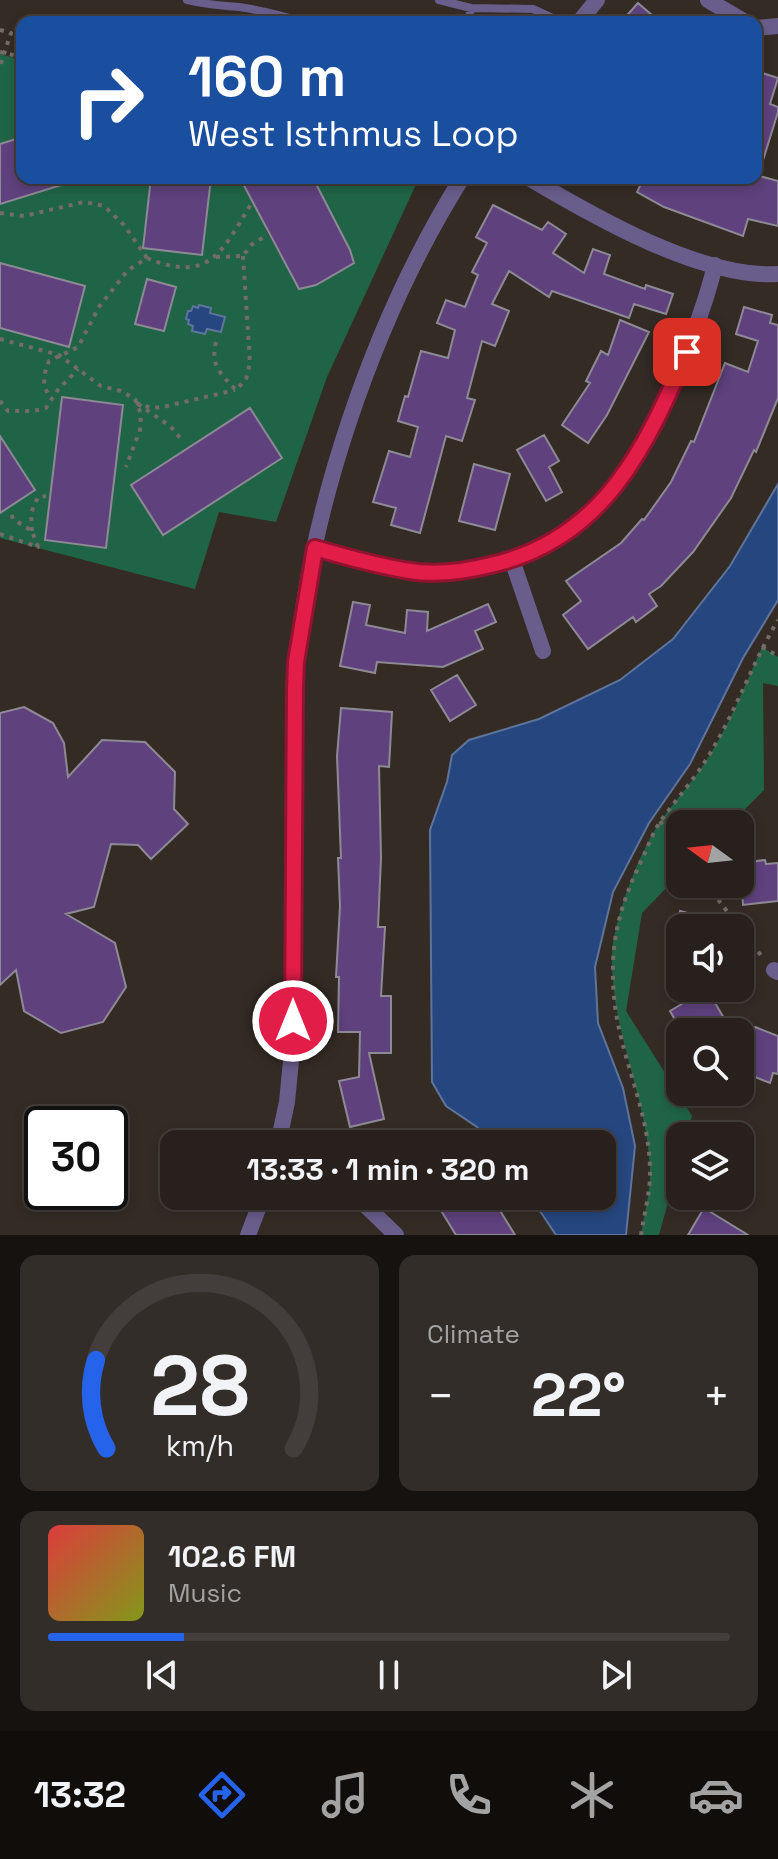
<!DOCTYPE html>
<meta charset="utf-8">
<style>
body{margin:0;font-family:"Space Grotesk",sans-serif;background:#332d29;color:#f1f3f6;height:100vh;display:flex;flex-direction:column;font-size:30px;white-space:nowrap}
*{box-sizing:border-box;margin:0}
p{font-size:26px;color:#a4a3a3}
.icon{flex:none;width:44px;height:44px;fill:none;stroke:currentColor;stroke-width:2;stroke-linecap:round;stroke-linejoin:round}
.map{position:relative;height:1235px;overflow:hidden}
.panel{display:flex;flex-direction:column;gap:20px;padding:20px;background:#15120f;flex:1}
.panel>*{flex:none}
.banner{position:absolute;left:16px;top:16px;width:746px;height:168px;border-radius:16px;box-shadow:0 4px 12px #0003,0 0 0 2px #433e3b;background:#1a4fa0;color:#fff;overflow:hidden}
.needle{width:52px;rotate:285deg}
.tools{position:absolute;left:666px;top:810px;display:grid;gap:16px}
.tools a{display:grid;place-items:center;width:88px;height:88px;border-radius:16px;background:#27201c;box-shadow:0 4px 12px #0003,0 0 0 2px #433e3b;font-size:40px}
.speed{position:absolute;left:24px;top:1106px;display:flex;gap:16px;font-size:40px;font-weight:700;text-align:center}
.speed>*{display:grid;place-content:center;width:104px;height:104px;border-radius:50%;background:#27201c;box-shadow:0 4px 12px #0003,0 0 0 2px #433e3b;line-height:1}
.speed .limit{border:4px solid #111;border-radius:12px;background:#fff;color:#111}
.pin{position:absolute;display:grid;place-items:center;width:68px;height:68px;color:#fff;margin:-34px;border-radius:16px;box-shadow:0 4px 12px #0006}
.me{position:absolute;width:88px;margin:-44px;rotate:0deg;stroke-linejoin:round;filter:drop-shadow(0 0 6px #0008)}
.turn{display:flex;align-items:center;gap:28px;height:168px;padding:0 40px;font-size:36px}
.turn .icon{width:104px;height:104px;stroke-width:2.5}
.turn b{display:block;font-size:56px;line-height:68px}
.big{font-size:60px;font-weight:800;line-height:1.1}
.panel .card{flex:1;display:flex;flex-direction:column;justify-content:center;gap:12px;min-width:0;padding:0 28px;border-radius:16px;background:#332d29}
.panel .dial{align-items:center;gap:0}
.dial svg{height:208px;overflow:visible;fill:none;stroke:#433e3b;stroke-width:7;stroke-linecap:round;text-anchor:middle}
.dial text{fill:#f1f3f6;stroke:none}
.song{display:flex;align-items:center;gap:24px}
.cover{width:96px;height:96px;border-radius:12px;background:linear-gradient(135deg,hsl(0 70% 55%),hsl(70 70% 35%))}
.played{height:8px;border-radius:4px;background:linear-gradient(90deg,#2563eb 20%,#433e3b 20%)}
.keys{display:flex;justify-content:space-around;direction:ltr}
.heat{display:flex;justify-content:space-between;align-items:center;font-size:44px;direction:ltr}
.panel .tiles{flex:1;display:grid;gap:20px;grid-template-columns:1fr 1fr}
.card:last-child{grid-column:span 2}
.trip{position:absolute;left:160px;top:1130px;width:456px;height:80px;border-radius:16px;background:#27201c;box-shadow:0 4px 12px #0003,0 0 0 2px #433e3b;font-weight:800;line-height:80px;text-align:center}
.tab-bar{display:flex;height:128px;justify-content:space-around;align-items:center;background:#100d0b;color:#a4a3a3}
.tab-bar .icon{width:56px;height:56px}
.tab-bar .current{color:#2563eb}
.tab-bar b{font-size:36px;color:#f1f3f6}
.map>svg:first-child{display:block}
.green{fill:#206447;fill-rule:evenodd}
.water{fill:#25467e;stroke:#5f749a;stroke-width:2}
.building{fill:#5e417d;stroke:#8e8a95;stroke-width:2}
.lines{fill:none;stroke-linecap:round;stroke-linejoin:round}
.path{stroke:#746c67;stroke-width:4;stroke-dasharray:4 6;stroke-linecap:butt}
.service{stroke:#695d8b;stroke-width:8}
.minor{stroke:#695d8b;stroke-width:16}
.route-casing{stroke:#92132f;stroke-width:20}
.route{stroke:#e11d48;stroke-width:14}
</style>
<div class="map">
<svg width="778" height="1235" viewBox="0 0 778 1235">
<rect width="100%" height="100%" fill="#342b25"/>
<path class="green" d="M0,54L22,60V137L0,144Z
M83,178H151L143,248L202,255L211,178H241L263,219L266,230L299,289L316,285L354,263L350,250L313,178H419L327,377L276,522L219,512L195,589L0,538V513L35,489L0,436V328L69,347L0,263V204ZM175,287L163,331L135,324ZM199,308L224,316L206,329L189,320ZM62,398L123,405L106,548L45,540ZM250,408L282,458L163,535L131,485Z
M762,647L778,657V686L763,683L764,790L730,824H680V874L642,913L626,1011L692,1116L686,1136H680V1159L659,1235H641C644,1214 651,1190 650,1169C647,1096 610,1029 612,955C613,920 641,847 662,819C676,799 693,782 706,761C729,726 745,685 762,647Z"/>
<path class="water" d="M199,305L211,308L210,313L225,317L221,332L207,329L205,334L192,331L193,326L188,324L189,320L186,319L188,311H191L193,306L198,308Z
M778,484V600L743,658L690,764L649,823L613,892L595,967L598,1023L623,1088L635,1146L626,1235H556L530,1196H602V1144H490L477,1127L446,1106L432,1082L430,830L447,782L452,755L469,740L539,719L620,680L673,639L730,566Z"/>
<path class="building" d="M638,3L660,22H621Z
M756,71L778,78L770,104L778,107V112L760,170H756Z
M22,137V178H70L71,182L0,204V144Z
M756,175L778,181V226L748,219L743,236L664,207L637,192L644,178H756Z
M151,178H211L202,255L143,248Z
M240,178H313L350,250L354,263L316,285L299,289Z
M493,205L542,230L548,222L566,234L553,253L584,273L593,249L610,255L604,274L645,289L646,285L673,294L666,314L634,304L629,318L552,291L549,297L509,271L492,304L509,311L495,346L482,341L467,398L475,400L462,441L446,436L420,533L391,525L396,508L373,502L389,451L410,457L418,427L398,421L405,396L408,397L421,351L448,358L455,330L437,323L446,300L465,307L478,275L472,272L487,243L476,237Z
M0,263L85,286L69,347L0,328Z
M147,279L176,287L164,331L135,324Z
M744,307L772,315L770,323L778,325V398L756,452L754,450L731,498L693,552L661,586L649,594L657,606L636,622L633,617L588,649L563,615L581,601L566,581L621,543L642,519L644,520L671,482L691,441L694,442L725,363L748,372L758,341L736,334Z
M620,320L649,332L607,415L588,443L562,425L590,383L586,381L601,351L608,355Z
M62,397L123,405L106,548L45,540Z
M250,408L282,458L163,535L131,485Z
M544,435L559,461L549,467L562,492L546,501L517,450Z
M0,436L35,490L0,513Z
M474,464L510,474L495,530L459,521Z
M353,602L370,605L366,625L405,633L407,610L428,612L427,631L488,604L496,622L475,631L483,649L443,667L377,662L375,673L340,666Z
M457,675L476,705L450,721L431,690Z
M24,707L53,723L64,743L68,777L102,740L145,742L175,772L174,809L188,824L151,859L138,845L111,844L94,907L66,914L115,943L126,987L103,1022L61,1033L24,1011L16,970L0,985V713Z
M341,708L392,712L389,767L379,766L381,858L378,927H385L381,996H391V1053H369L384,1119L350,1127L339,1081L359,1077L360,1032H338L339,977H336L340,906L338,858H341L337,756Z
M765,860L766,864L778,863V901L743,905L740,863Z
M680,911L725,923L724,928H675Z
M707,989L732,1032H682L670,1011Z
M755,1027L778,1036V1074L773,1073L770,1083L740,1071Z
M432,1196H491L515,1235H456Z
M704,1208L748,1235H688Z"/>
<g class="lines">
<path class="path" d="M0,30L11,33L0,66
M0,52L22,57
M0,213L24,216L84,202L104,206L124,225L147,258L127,271L99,307L78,347L49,361C43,376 41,386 52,399
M216,257L243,256L251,245L264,237
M147,258C209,284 222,252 251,204
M0,339L59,355L101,386L121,391L135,399L141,414L140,430L126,467
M216,342C210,366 221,374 236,390L246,379L250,363L243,256
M0,401L8,411H33L46,408L57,391L78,369
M136,403L151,408L163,407L235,390
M138,404L170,426L183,441
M32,531L31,513L38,497L46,496
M0,534L38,547L32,531L13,519L10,511
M762,647L778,656
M660,821L680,849
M706,884L740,928
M740,928L763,958
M641,1235C644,1214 651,1190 650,1169C649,1109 619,1055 614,997C609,942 620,905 643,857C649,844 654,830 662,819C679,796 698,775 712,750C737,708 753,662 778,620"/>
<path class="service" d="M187,0C205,5 221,5 239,7C261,10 283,16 304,22
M439,0L471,8L533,9L561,22
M468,22L471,8"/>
<path class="minor" d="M708,0L745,22
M579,22L597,0
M756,28L778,26
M529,178C593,216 702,279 778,274
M315,548C358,560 402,573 447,572C463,572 479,568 495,564C594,540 640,462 677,375C692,339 706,303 715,265
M512,560L543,651
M774,970L778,972
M278,1144L287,1102L293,1040L295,688C304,520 373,320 462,178
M351,1196L363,1203L396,1235
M248,1235L263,1196"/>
</g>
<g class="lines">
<defs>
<path id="route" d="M293,1021L295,688L296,662L315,548C346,557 378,566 410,571C438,576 467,571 495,564C605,537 646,447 687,352"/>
</defs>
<use href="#route" class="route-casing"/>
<use href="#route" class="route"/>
</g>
</svg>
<div class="tools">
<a><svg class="needle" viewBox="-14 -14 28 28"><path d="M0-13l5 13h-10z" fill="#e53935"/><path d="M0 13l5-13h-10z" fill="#a4a3a3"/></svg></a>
<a><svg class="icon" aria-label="sound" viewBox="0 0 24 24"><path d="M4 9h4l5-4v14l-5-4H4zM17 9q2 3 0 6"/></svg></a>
<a><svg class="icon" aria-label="search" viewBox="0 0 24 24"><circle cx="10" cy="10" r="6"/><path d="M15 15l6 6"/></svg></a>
<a><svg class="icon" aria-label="layers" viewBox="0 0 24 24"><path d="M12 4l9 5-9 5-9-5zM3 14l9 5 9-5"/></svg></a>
</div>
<div class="speed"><div class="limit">30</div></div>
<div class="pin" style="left:687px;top:352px;background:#d93025"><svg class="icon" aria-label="arrive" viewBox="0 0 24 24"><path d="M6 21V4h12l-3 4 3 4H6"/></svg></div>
<svg class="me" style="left:293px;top:1021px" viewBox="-20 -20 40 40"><circle r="17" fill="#e11d48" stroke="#fff" stroke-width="3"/><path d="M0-11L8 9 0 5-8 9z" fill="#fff"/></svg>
<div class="trip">13:33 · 1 min · 320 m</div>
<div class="banner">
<div class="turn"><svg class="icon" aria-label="right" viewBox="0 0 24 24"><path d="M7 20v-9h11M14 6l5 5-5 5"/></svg><div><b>160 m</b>West Isthmus Loop</div></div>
</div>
</div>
<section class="panel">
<div class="tiles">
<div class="card dial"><svg viewBox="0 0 100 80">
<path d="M14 69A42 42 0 1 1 86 69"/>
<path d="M14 69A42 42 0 0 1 10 35" stroke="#2563eb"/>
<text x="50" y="56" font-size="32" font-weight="700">28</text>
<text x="50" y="72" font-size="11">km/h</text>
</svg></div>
<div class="card"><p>Climate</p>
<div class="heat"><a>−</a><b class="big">22°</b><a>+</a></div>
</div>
<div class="card">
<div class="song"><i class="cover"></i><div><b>102.6 FM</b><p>Music</p></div></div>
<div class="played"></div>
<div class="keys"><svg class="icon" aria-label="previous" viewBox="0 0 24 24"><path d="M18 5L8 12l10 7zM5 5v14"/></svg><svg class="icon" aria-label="pause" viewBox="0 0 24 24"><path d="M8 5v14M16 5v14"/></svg><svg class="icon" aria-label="next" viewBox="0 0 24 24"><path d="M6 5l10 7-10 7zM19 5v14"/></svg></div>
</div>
</div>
</section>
<nav class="tab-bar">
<b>13:32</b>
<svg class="icon current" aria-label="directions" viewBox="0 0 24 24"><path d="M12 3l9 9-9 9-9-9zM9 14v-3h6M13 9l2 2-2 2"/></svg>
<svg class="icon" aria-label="music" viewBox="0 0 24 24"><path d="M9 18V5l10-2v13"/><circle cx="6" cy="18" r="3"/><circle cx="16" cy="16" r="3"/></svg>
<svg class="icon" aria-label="phone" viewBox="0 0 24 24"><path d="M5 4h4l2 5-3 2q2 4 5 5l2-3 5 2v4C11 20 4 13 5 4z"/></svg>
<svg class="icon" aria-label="climate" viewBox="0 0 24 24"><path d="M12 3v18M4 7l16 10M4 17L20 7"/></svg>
<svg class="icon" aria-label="car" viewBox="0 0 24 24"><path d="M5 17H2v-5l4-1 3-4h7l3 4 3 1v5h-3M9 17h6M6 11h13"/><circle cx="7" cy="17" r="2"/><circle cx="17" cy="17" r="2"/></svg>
</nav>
